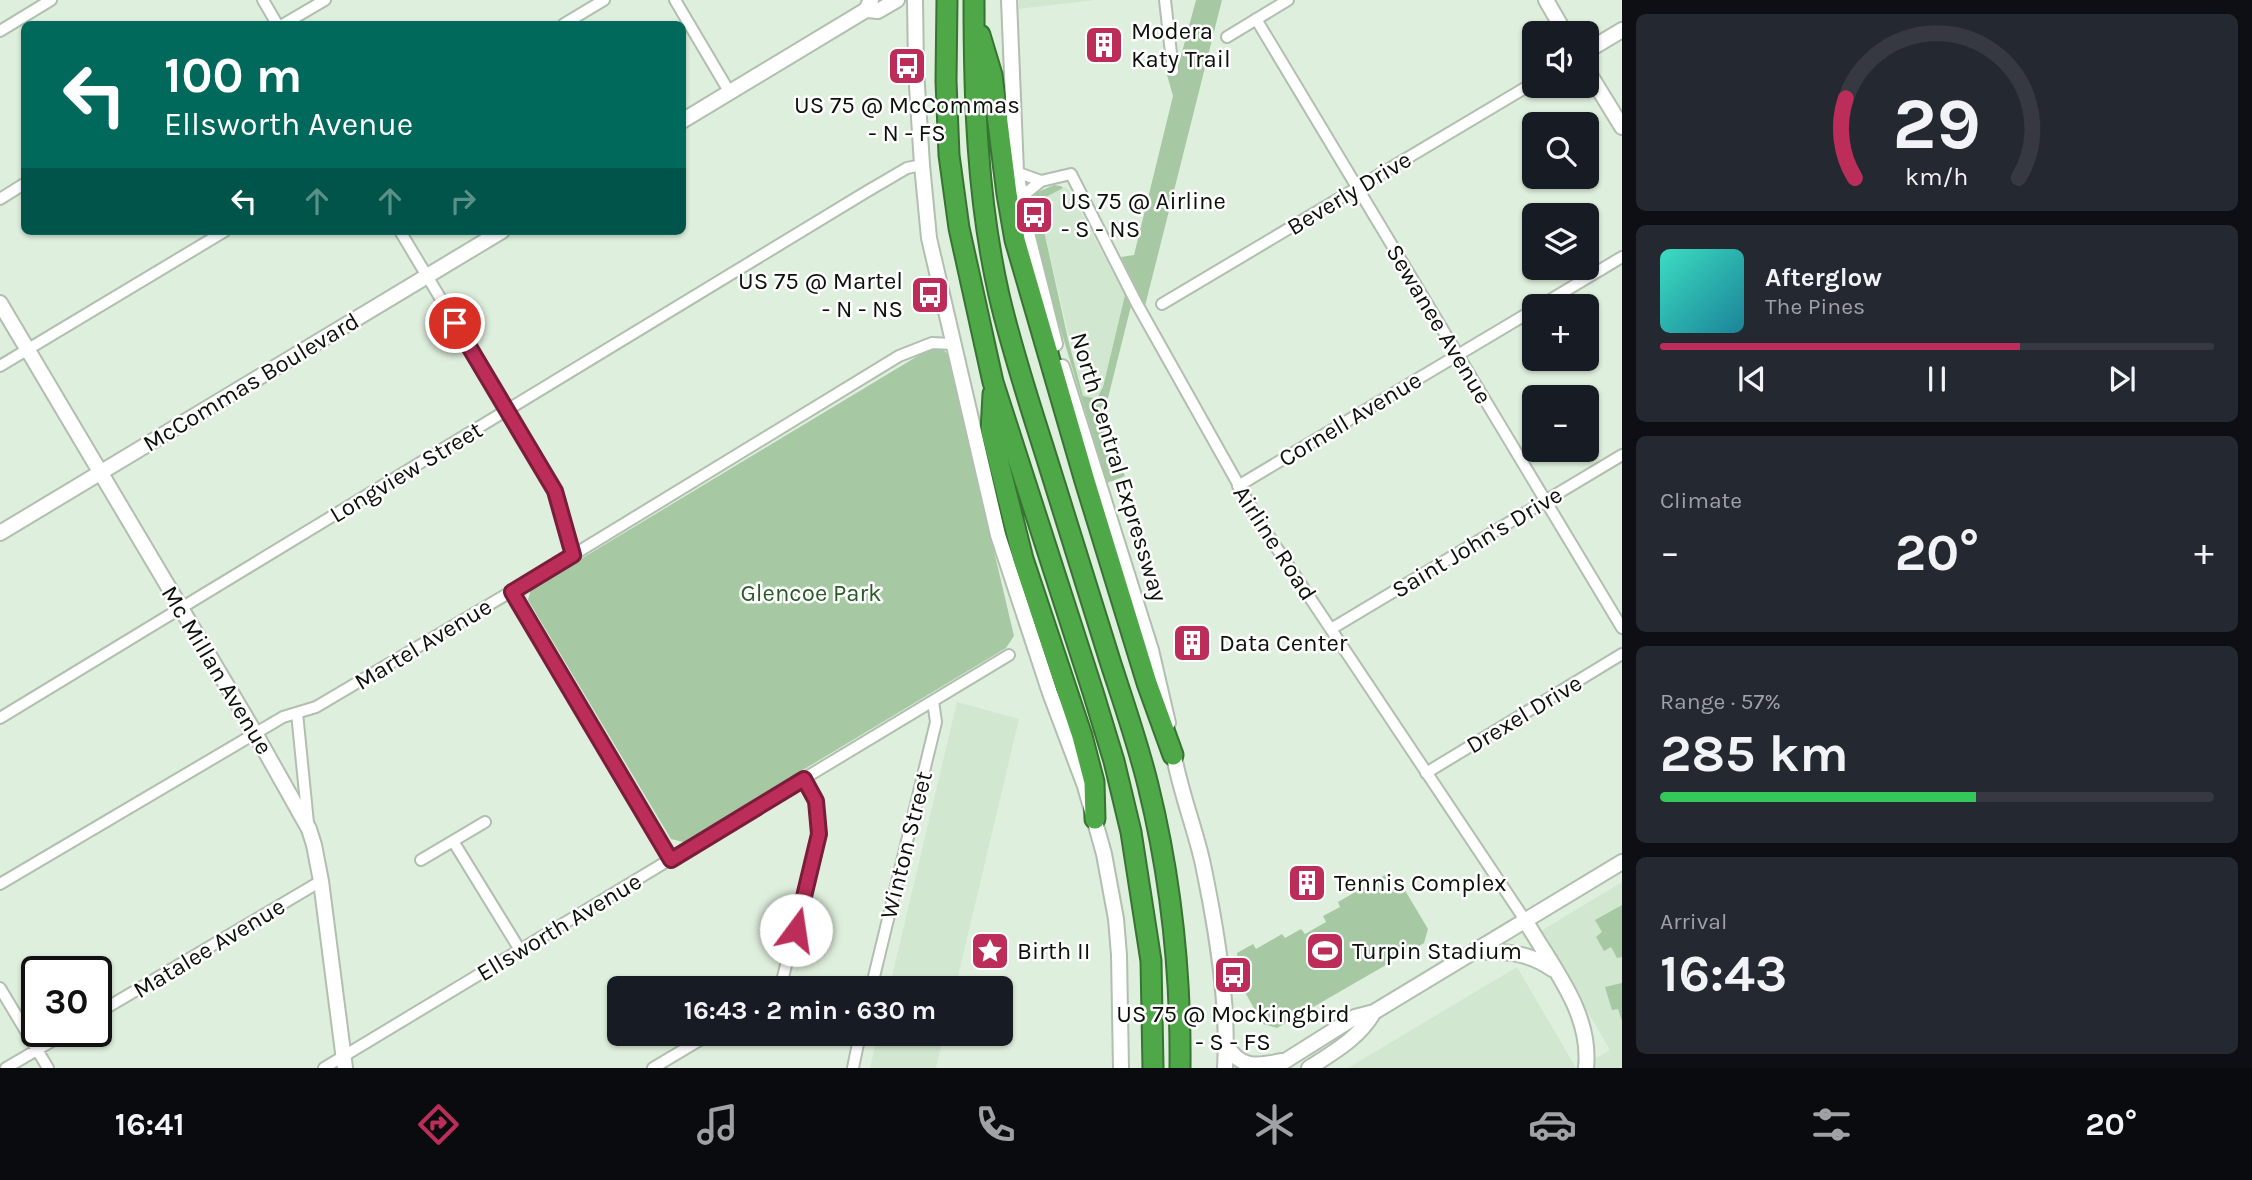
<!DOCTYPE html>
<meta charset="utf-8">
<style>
body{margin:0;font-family:Karla,sans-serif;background:#242831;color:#f1f3f6;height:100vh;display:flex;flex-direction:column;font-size:26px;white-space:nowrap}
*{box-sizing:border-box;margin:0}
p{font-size:23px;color:#9ea1a6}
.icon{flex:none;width:38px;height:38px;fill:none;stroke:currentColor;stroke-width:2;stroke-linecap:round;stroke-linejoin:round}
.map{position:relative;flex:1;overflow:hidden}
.panel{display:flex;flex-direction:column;gap:14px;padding:14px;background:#0d0f14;width:630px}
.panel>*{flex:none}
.hud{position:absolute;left:21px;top:21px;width:665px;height:214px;border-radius:10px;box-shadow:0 2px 5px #0004;background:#00695c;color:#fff;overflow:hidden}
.fabs{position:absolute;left:1522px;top:21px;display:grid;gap:14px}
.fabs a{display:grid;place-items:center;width:77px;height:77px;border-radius:10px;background:#171b24;box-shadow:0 2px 5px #0004;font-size:35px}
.speed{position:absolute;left:21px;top:956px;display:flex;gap:14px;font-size:35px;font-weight:700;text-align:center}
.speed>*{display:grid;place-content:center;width:91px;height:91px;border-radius:50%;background:#171b24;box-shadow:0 2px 5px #0004;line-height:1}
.speed .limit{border:4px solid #111;border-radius:10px;background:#fff;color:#111}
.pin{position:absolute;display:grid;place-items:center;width:60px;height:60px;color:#fff;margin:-30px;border:4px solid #fff;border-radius:50%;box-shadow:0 2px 7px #0007}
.me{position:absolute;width:77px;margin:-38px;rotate:14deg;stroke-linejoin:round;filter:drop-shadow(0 0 5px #0008)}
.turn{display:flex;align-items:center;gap:24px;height:147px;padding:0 28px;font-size:32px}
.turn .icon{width:91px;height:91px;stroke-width:2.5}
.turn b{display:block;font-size:49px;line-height:60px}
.lanes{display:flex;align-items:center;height:66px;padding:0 28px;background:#0003;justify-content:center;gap:35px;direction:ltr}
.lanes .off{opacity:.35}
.big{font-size:52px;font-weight:700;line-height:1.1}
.panel .tile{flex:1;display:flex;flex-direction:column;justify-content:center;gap:10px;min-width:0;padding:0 24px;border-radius:10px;background:#242831}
.panel .dial{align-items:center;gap:0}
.dial svg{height:182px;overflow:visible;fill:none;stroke:#363941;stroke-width:7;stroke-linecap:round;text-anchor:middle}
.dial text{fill:#f1f3f6;stroke:none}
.song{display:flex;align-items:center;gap:21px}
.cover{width:84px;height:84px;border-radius:10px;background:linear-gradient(135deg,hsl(170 70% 55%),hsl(190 70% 35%))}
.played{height:7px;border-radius:4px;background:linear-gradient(90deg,#bc2d59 65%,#363941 65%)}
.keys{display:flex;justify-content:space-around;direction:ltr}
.heat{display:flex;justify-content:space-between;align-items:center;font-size:38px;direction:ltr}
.charge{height:10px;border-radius:5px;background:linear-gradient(90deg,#34c759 57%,#363941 0)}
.trip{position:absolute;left:607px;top:976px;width:406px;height:70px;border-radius:10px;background:#171b24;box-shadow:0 2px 5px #0004;font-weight:700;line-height:70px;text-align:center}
.tab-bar{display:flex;height:112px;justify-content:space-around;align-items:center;background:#090b0e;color:#9ea1a6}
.tab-bar .icon{width:49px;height:49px}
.tab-bar .on{color:#bc2d59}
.tab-bar b{font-size:32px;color:#f1f3f6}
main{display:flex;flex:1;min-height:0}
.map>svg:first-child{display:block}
.built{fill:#d1e7cf}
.green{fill:#a6c9a3}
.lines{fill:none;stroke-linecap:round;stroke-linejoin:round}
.street-casing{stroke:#b0bfae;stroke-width:14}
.secondary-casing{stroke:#b0bfae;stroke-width:18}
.highway-casing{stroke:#377332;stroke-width:23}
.street{stroke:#fff;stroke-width:10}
.secondary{stroke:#fff;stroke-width:14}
.highway{stroke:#4fa848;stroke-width:19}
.route-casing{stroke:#7a1d3a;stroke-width:18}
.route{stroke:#bc2d59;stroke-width:12}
.labels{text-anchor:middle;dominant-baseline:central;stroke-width:5;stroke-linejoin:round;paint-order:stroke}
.poi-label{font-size:24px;fill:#0b100a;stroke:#fff;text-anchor:start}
.street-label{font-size:24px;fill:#0b100a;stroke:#fff}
.park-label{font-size:24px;fill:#2a5b27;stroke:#fff}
</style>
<main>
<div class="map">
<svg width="1622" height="1068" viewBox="0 0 1622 1068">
<rect width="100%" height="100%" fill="#dfefdd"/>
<path class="built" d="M1019,0H1095L1018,9Z
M1064,187L1069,190L1125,295L1103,387L1098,396L1093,398L1083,396L1042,222L1044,198Z
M957,702L1019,719L955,989H889Z
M1622,882V1068H1580L1610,1050L1541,931Z
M1517,967L1576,1068H1348Z
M878,1034H944L936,1068H870Z"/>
<path class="green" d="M1196,0H1222L1145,306L1121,257L1134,255L1173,96L1167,75L1178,67Z
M1054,185L1061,186L1063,188L1044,198L1042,222L1068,339L1083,396L1093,398L1098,396L1103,387L1125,295L1131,306L1105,410L1104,442L1115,465L1120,464L1125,476L1107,483L1049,291L1030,209L1031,201L1035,196L1033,194Z
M936,347L943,349L948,355L1014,636L1006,648L683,842L671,839L528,600L531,589L931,348Z
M1385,875L1389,881L1400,882L1428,929L1424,943L1277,1028L1263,1024L1242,987L1237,953L1253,944L1256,949L1282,934L1285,938L1301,929L1305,934L1326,922L1323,916L1340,907L1338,902Z
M1622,905V957L1617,958L1611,947L1604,951L1596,937L1602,932L1595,920Z
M1622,983V1021L1618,1009L1612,1010L1605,987Z"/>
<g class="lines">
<defs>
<path id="street" d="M263,0L277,24
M675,0L730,93
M1165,0L1173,71
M1256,19L1622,628
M284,24L325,0
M564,24L604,0
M0,31L51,0
M1227,37L1288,0
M1016,172L1041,181
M1020,198L1041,181L1071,174L1137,304L1260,523L1525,920
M0,199L24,184
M400,231L547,476L560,504L573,555
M1162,304L1535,82
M1540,306L1622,257
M0,366L225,231
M1238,486L1535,309
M512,592L671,860
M1331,629L1622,455
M297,713L308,823
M0,718L866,192L907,168L922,165
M1426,773L1622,654
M453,841L520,950
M421,860L485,822
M0,884L283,717L316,707L573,555L899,356L932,343L952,344
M0,988L48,1068
M780,989L819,834L816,801L804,779
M871,989L936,722L933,701
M96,1014L321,881
M6,1068L69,1031
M324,1068L1009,655
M653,1068L710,1034
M853,1068L860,1034"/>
<path id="secondary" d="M915,0L916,70L922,165L929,238L998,535L1050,693L1085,786L1104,854L1116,919L1119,955L1121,1068
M1009,0L1016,172L1028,237L1055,344
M1546,0L1565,33
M866,10L878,11L897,0
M1587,51L1622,30
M1587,70L1622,127
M682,121L866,10L871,0
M0,303L255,733L309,829L314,845L321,881L345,1068
M1062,367L1151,650L1168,723
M0,533L502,231
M1172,746C1178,785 1193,822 1202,860C1216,926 1229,1002 1225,1068
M1525,920C1551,966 1592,1012 1586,1068
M1476,952C1505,951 1528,952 1552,969
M1226,1044C1239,1068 1256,1067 1281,1061
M1274,1068L1355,1017L1374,1012L1622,862
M1309,1068C1334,1052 1359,1038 1374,1012"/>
<path id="highway" d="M947,0L946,81L949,155L959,228L993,382L1093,692L1114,761L1131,832L1151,961L1153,1068
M974,0C974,99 977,198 999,295C1012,351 1030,405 1047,459C1068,527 1090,595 1111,664C1124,704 1138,744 1148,785C1171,878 1181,972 1180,1068
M980,35L992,75L1007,194L1015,240L1085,481L1147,683L1173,755
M993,394L991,431L1023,559L1082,736L1094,782L1095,819"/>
</defs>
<use href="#street" class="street-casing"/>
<use href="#secondary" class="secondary-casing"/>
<use href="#highway" class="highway-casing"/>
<use href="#street" class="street"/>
<use href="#secondary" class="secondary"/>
<use href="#highway" class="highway"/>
</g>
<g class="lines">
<defs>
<path id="route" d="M455,323L555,491L573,555L512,592L671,860L804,779L816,801L819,834L796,930"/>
</defs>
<use href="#route" class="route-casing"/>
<use href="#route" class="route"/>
</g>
<defs>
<symbol id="building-square" viewBox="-11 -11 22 22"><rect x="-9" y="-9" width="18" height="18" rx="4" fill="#bc2d59" stroke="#fff"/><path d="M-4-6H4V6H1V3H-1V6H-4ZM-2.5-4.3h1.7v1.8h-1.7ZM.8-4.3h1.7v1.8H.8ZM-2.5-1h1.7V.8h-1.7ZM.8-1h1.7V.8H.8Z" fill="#fff"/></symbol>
<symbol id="bus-square" viewBox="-11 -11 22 22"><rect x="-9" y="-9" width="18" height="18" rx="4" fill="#bc2d59" stroke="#fff"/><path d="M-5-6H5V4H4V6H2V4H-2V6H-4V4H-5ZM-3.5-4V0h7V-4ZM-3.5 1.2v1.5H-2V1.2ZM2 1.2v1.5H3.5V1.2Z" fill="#fff"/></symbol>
<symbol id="sight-square" viewBox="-11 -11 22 22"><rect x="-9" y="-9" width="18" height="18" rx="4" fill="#bc2d59" stroke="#fff"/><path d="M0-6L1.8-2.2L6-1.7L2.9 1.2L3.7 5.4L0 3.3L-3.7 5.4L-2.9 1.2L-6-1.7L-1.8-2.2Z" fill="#fff"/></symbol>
<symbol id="stadium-square" viewBox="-11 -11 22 22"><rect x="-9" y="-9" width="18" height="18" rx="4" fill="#bc2d59" stroke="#fff"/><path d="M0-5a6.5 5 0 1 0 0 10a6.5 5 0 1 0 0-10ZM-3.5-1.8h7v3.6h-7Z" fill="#fff"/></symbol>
</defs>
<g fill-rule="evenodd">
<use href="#building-square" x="1082" y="23" width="44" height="44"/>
<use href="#bus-square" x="885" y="44" width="44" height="44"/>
<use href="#bus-square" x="1012" y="193" width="44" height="44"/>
<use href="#bus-square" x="908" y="273" width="44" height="44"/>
<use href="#building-square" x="1170" y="621" width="44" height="44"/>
<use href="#building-square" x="1285" y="861" width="44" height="44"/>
<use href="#sight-square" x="968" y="929" width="44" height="44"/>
<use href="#stadium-square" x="1303" y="929" width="44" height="44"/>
<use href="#bus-square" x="1211" y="953" width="44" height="44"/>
</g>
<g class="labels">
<g class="poi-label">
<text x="1131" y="31">Modera<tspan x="1131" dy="28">Katy Trail</tspan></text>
<text x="907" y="105" text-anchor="middle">US 75 @ McCommas<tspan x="907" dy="28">- N - FS</tspan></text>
<text x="1061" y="201">US 75 @ Airline<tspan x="1061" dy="28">- S - NS</tspan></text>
<text x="903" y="281" text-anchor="end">US 75 @ Martel<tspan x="903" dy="28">- N - NS</tspan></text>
<text x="1219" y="643">Data Center</text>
<text x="1334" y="883">Tennis Complex</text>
<text x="1017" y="951">Birth II</text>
<text x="1352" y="951">Turpin Stadium</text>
<text x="1233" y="1014" text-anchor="middle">US 75 @ Mockingbird<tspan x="1233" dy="28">- S - FS</tspan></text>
</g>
<g class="street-label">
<text transform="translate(1349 193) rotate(-31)">Beverly Drive</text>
<text transform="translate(1439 324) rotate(59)">Sewanee Avenue</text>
<text transform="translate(251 382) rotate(-31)">McCommas Boulevard</text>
<text transform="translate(1350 419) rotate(-31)">Cornell Avenue</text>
<text transform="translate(1119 467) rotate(73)">North Central Expressway</text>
<text transform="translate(406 472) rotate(-31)">Longview Street</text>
<text transform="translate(1477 542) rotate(-31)">Saint John's Drive</text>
<text transform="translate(1275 543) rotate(57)">Airline Road</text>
<text transform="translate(423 644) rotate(-31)">Martel Avenue</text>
<text transform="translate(217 670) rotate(59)">Mc Millan Avenue</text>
<text transform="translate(1524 714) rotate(-31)">Drexel Drive</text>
<text transform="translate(906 845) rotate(-76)">Winton Street</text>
<text transform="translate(559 927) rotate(-31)">Ellsworth Avenue</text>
<text transform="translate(209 948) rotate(-31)">Matalee Avenue</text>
</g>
<g class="park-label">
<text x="811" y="593">Glencoe Park</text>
</g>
</g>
</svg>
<div class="fabs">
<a><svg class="icon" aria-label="sound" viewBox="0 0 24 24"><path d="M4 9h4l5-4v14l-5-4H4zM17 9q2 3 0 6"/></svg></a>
<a><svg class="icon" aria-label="search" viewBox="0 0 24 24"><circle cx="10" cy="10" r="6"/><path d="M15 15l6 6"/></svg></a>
<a><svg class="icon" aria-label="layers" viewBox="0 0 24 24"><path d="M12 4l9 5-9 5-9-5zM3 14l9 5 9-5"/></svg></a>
<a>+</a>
<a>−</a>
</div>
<div class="speed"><div class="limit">30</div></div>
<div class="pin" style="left:455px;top:323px;background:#d93025"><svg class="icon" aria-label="arrive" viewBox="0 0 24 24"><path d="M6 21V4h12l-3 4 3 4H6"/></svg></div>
<svg class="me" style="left:796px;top:930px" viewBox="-20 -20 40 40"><circle r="19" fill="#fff"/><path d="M0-13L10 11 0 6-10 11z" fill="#bc2d59"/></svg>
<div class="trip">16:43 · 2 min · 630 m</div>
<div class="hud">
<div class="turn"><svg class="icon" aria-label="left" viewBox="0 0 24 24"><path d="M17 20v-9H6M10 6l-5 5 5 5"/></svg><div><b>100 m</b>Ellsworth Avenue</div></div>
<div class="lanes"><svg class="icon" aria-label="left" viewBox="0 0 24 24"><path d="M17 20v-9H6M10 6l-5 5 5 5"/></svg><svg class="icon off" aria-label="ahead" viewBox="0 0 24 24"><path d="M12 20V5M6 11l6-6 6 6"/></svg><svg class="icon off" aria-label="ahead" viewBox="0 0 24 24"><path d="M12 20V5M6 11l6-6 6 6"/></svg><svg class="icon off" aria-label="right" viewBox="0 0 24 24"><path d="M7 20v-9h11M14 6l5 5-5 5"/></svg></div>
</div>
</div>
<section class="panel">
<div class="tile dial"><svg viewBox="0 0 100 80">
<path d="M14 69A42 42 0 1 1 86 69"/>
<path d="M14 69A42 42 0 0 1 10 34" stroke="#bc2d59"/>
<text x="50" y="56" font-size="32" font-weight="700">29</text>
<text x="50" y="72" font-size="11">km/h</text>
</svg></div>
<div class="tile">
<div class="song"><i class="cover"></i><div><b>Afterglow</b><p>The Pines</p></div></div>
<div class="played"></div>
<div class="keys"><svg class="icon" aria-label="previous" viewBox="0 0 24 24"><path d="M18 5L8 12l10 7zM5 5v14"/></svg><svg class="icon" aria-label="pause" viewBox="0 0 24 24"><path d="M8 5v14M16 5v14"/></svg><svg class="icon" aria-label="next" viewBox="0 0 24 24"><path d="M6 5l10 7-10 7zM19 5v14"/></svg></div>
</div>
<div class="tile"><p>Climate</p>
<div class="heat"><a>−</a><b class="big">20°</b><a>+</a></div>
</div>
<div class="tile"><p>Range · 57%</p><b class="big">285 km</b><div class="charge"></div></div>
<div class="tile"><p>Arrival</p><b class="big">16:43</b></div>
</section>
</main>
<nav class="tab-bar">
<b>16:41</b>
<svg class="icon on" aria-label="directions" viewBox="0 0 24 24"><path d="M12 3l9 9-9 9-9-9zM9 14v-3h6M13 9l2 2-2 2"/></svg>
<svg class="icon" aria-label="music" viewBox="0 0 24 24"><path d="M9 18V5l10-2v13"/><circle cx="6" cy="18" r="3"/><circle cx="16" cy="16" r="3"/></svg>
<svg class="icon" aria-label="phone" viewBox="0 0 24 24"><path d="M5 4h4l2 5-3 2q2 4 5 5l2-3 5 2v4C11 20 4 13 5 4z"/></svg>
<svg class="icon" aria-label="climate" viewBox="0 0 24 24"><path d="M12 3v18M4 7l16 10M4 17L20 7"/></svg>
<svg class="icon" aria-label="car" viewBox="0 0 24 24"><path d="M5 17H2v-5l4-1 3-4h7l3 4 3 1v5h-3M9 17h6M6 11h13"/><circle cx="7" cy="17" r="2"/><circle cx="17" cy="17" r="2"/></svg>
<svg class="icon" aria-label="filters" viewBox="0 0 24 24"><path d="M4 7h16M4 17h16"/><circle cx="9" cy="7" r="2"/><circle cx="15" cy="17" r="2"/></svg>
<b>20°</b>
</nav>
